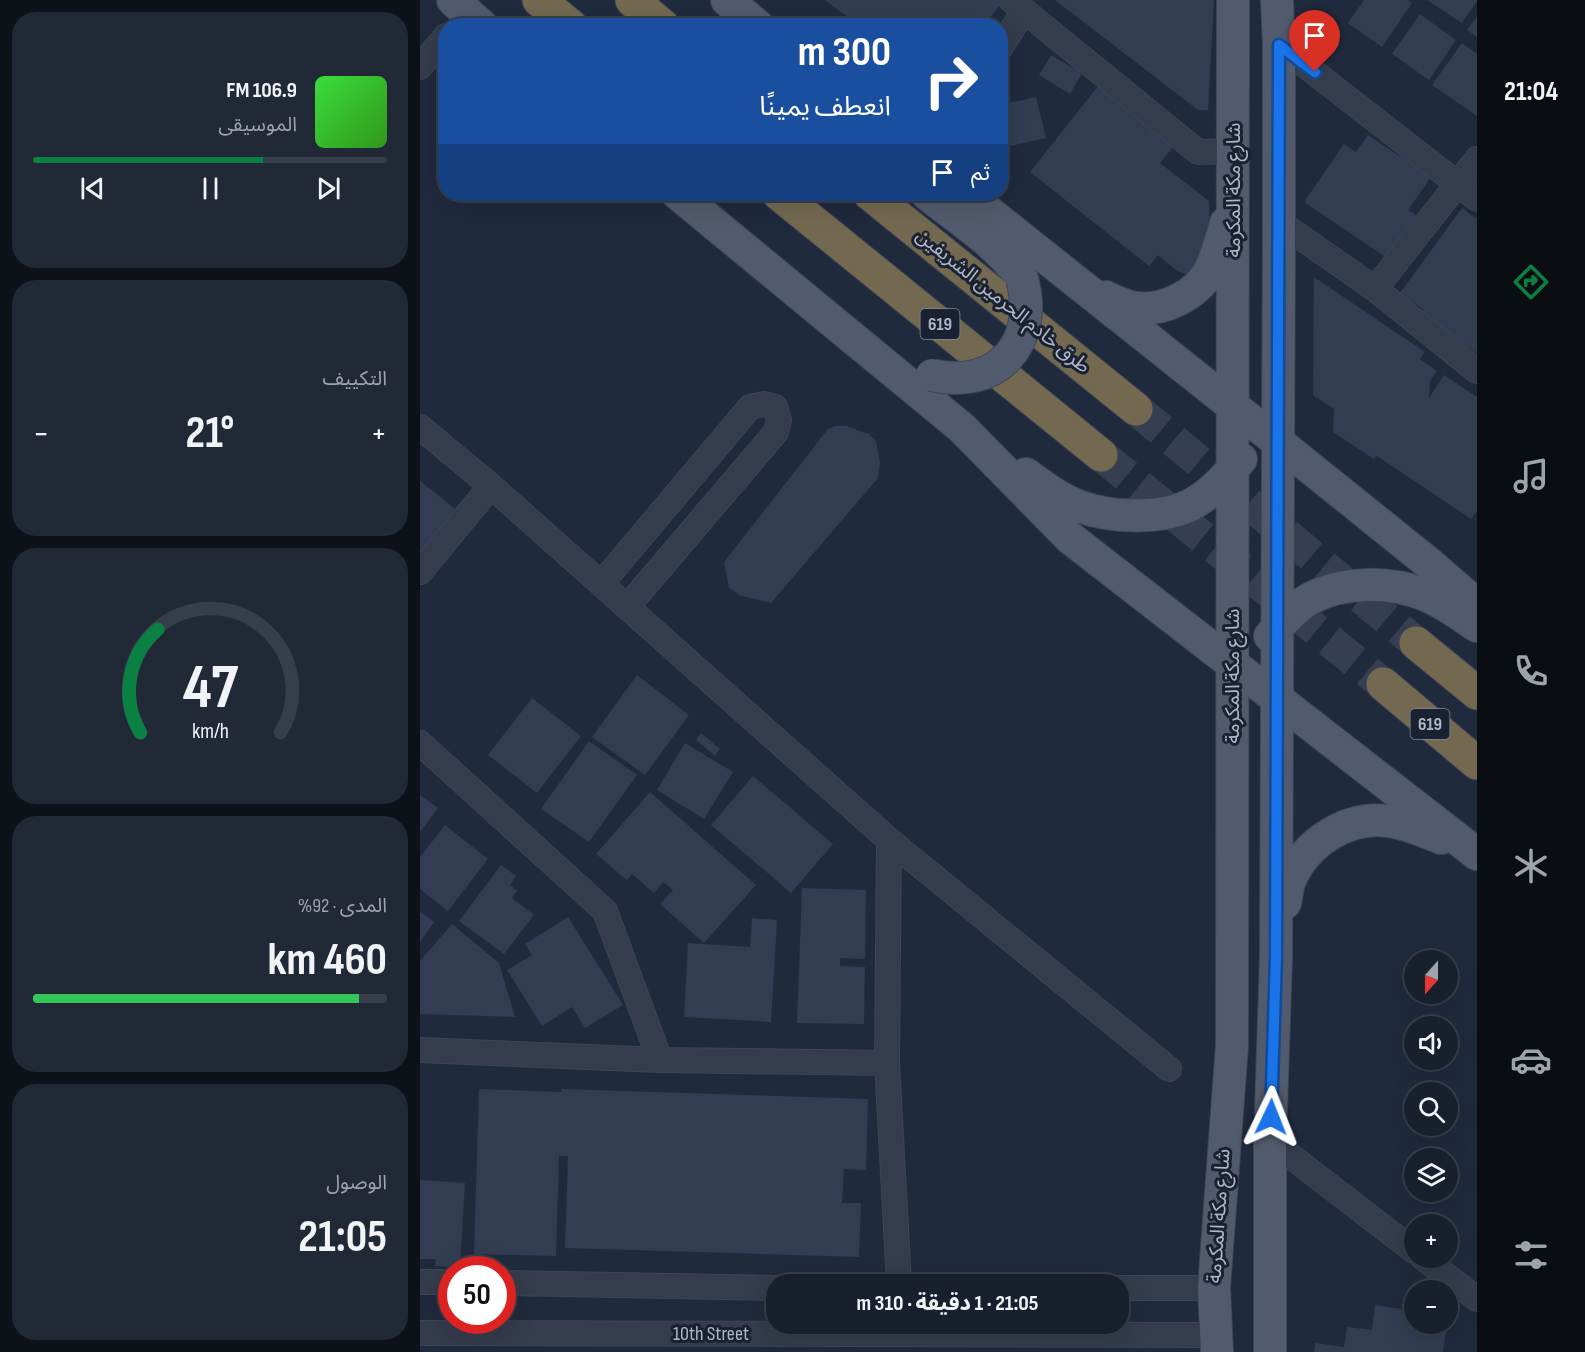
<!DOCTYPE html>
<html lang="ar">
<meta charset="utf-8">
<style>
body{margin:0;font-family:"Sofia Sans Condensed","Noto Sans Arabic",sans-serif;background:#212836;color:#f1f3f6;direction:rtl;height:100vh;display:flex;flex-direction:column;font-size:22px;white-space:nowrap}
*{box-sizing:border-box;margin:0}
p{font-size:20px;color:#9fa3aa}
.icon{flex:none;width:33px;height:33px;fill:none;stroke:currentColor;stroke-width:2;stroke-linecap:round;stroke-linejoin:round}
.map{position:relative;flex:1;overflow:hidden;direction:ltr}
.drawer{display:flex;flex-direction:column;gap:12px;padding:12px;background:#0d1219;width:420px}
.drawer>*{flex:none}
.guide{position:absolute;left:18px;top:18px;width:570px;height:183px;border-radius:24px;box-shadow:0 6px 24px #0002,0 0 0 2px #363e4a;direction:rtl;background:#1a4fa0;color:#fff;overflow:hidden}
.needle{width:39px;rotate:201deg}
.controls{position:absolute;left:984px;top:950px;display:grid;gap:12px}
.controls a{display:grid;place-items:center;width:54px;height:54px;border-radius:50%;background:#18202e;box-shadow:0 6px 24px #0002,0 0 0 2px #363e4a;font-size:30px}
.speed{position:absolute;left:18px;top:1256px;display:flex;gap:12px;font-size:30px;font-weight:700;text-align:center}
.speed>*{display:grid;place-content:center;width:78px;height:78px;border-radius:50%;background:#18202e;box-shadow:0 6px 24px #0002,0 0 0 2px #363e4a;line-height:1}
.speed .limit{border:9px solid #d22;background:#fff;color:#111}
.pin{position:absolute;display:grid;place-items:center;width:51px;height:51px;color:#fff;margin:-62px -26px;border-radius:50% 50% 50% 0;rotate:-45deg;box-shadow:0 0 6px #0007}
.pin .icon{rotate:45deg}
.me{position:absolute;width:66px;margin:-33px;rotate:2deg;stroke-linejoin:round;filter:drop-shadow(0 0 4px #0008)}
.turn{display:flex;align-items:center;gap:21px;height:126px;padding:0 18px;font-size:27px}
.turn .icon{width:78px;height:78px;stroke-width:2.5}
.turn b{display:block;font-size:42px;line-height:51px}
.then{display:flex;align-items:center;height:57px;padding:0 18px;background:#0003;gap:12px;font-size:22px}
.big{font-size:45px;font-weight:700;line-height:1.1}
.drawer .card{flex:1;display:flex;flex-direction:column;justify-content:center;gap:9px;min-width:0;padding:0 21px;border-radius:24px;background:#212836}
.drawer .dial{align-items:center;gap:0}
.dial svg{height:156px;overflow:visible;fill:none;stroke:#363e4a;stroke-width:7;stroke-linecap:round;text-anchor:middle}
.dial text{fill:#f1f3f6;stroke:none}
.song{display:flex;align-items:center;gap:18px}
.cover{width:72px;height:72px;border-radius:9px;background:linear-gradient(135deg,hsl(120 70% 55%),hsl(110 70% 35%))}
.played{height:6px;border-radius:3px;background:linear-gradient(90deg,#0b8043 65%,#363e4a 65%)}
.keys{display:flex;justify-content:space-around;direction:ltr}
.heat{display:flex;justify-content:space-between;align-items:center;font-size:33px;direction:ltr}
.charge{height:9px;border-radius:4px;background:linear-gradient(90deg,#34c759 92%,#363e4a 0)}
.trip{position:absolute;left:346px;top:1274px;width:363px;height:60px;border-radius:24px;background:#18202e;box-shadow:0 6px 24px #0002,0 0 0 2px #363e4a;font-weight:700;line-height:60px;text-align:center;direction:rtl}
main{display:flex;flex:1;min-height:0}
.tab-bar{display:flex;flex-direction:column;width:108px;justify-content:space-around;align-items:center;background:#0a0d12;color:#9fa3aa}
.tab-bar .icon{width:42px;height:42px}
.tab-bar .active{color:#0b8043}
.tab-bar b{font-size:27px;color:#f1f3f6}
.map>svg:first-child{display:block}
.building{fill:#323d53}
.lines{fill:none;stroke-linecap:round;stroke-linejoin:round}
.highway-tunnel{stroke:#363f52;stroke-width:33;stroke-dasharray:33 16;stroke-linecap:butt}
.minor-casing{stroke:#3e4555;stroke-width:26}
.major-casing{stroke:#3e4555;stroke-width:34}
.highway-casing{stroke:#3d4454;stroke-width:35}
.minor{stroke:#343c4d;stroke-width:24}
.major{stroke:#525b6d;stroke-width:32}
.highway{stroke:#736951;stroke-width:33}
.major-bridge-casing{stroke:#3e4555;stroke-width:34;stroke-linecap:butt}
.major-bridge{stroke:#525b6d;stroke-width:32}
.route-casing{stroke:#114b97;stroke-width:15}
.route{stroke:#1a73e8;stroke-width:10}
.labels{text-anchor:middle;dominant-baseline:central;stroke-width:6;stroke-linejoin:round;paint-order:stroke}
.shield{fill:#1a2131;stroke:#838a9b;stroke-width:1.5}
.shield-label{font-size:18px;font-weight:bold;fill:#b0b7c8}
.street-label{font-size:20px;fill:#b0b7c8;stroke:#1a2131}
</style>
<main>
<nav class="tab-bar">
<b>21:04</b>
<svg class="icon active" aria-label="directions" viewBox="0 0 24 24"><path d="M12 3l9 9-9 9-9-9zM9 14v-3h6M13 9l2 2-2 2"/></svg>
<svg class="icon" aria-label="music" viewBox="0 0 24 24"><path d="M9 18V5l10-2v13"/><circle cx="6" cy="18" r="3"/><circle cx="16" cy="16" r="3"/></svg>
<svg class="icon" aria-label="phone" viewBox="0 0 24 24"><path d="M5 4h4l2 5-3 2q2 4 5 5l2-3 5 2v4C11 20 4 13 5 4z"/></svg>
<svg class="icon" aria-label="climate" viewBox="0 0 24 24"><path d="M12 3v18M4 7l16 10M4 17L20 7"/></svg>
<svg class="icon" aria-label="car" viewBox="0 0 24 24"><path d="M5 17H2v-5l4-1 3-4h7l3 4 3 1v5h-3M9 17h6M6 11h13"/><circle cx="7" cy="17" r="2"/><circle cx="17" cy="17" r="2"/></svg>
<svg class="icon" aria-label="filters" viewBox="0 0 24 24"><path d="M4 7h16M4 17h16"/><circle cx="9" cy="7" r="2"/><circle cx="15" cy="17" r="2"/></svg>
</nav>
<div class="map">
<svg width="1057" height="1352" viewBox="0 0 1057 1352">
<rect width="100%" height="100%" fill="#202a3d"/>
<path class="building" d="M405,0H583L564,26H440Z
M635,0H794L788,110H778Z
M944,0H987L992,3L962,47L928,23Z
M1007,0H1057V1L1042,23Z
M1000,14L1036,40L1009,80L972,54Z
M1057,16V37L1047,30Z
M1042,43L1057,54V116L1012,85Z
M631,55L662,73L650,94L619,75Z
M679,85L753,147L740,163L789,201L790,228L785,233L790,239L773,275L765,274L756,270L738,255L729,266L610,172Z
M616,97L626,138L590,146L580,105Z
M948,135L1011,177L988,210L996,215L967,258L884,202L924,144L936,152Z
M1042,208L1057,219V353L1002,313L1004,310L980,293Z
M894,277L1005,352L1000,359L1017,371L1010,381L1009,398L1024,375L1057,397V511L1051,519L957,456L954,459L913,432L914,409L893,395Z
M415,426H426L440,431L449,434L456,441L460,462L458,478L351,603L321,596L309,588L304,562L408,429Z
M0,481L39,512L0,560Z
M217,675L269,715L225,775L172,737Z
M112,698L161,736L117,793L68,755Z
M281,733L300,749L295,756L276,740Z
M169,741L217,775L169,842L121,809Z
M265,743L313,772L284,819L237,790Z
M333,776L413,844L371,893L291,825Z
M230,792L336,885L284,943L240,904L253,890L243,882L234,893L212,874L207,880L176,854Z
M0,795L18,808L0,832Z
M25,825L68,859L28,911L0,889V857Z
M81,865L96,876L90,885L97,891L92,898L114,915L84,954L39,921Z
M382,888L446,890L445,959L420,958V966L445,967L444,1024L377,1023Z
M0,912L14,922L0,942Z
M148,917L203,1005L165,1028L152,1007L122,1026L87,970L112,955L105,944Z
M332,918L357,920L351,1022L264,1017L268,943L330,947Z
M32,924L79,963L95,1017L0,1014V961Z
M59,1089L141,1092V1089L448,1099L446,1170L424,1169L422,1203H441L439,1257L145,1248L148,1156H139L136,1256L54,1254Z
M0,1180L45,1183L40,1267L15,1266L16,1259H0Z
M955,1305L994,1311V1323H1027L1023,1352H894L895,1343L924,1347L927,1327L952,1330Z"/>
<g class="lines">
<path class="highway-tunnel" d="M716,409L996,643
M681,455L963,684"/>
<defs>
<path id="minor" d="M591,0L778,152L814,151
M859,45L1057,199
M580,48L604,11
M0,67L26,36
M859,222L955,289L1057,371
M955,289L1057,159
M0,427L71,486L469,840L467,1063L479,1284
M0,572L71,486
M181,584L330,407L344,404L355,407L359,420L356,432L207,607
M0,743L185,911L240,1060
M469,840L749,1069
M0,1050L240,1060L467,1063
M850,1140L994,1251
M1002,1257L1057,1299
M0,1282H32
M82,1283L357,1288
M699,1288H794
M0,1333L797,1335"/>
<path id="major" d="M33,0L62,26
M307,0L338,26
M258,194L542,428L650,538L1057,854
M507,194C538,219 581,246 602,279
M546,194L858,442L1011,565L1057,605
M686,297C696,302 707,307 717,308C744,311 776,295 789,272C797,257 801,239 806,223
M606,474C624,487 641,500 661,507C693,518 744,520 774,503C793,492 807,476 821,459
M850,636C862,622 875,607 891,598C925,581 970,581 1005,595C1023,602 1040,615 1057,626
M865,903C867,895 867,887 870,880C886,842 927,816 968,821C986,823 1004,831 1021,838
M797,1352L794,1288L812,1045L813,0
M850,1352V1140L856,957L859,222V45L857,0"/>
<path id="highway" d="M119,0L151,26
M212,0L243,26
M359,194L681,455
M450,194L716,409
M996,643L1057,693
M963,684L1057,763"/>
</defs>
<use href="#minor" class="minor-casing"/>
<use href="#major" class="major-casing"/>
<use href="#highway" class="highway-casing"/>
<use href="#minor" class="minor"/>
<use href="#major" class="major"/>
<use href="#highway" class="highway"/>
<defs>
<path id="major-bridge" d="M512,375C577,391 620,342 602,279"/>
</defs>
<use href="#major-bridge" class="major-bridge-casing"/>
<use href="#major-bridge" class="major-bridge"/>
</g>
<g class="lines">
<defs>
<path id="route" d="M851,1117L856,957L859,45L895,72"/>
</defs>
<use href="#route" class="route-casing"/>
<use href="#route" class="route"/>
</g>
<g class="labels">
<g class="shield">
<rect x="500.5" y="309" width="39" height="30" rx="4.5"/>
<rect x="990.5" y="709" width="39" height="30" rx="4.5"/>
</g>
<g class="shield-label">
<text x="520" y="324">619</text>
<text x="1010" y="724">619</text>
</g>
<g class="street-label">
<text transform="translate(814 190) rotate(-90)">شارع مكة المكرمة</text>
<text transform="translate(583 301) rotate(39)">طرق خادم الحرمين الشريفين</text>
<text transform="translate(813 676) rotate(-90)">شارع مكة المكرمة</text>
<text transform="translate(799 1216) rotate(-86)">شارع مكة المكرمة</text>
<text x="291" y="1334">10th Street</text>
</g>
</g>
</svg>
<div class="controls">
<a><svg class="needle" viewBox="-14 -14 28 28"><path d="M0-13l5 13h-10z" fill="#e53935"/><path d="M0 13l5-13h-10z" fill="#9fa3aa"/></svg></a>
<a><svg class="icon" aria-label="sound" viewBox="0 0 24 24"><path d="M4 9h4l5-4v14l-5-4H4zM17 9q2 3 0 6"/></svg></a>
<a><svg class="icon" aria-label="search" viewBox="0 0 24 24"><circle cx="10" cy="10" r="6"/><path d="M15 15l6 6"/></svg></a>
<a><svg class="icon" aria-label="layers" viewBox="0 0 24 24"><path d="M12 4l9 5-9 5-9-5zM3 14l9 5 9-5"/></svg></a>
<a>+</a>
<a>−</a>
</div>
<div class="speed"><div class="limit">50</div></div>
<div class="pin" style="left:895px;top:72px;background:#d93025"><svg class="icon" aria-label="arrive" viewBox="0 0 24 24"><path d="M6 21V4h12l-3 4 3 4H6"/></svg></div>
<svg class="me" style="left:851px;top:1117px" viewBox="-20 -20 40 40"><path d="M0-17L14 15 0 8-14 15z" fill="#1a73e8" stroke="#fff" stroke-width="4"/></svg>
<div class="trip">21:05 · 1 دقيقة · 310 m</div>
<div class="guide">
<div class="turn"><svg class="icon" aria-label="right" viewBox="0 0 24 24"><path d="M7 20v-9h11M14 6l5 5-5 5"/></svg><div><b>300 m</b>انعطف يمينًا</div></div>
<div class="then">ثم<svg class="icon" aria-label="arrive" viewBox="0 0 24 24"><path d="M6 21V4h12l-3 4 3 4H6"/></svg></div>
</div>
</div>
<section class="drawer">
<div class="card">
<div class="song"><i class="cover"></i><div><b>106.9 FM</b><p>الموسيقى</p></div></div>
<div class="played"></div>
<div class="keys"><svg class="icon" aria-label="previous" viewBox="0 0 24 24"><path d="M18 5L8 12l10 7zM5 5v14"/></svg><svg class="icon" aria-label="pause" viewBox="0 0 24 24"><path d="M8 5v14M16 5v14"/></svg><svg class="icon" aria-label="next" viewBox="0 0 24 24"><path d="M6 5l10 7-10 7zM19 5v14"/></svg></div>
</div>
<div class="card"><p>التكييف</p>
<div class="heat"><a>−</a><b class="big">21°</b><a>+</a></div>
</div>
<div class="card dial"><svg viewBox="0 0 100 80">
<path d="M14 69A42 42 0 1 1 86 69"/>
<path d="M14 69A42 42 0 0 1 23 16" stroke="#0b8043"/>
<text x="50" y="56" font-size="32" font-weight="700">47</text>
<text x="50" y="72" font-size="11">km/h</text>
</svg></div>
<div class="card"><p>المدى · 92%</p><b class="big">460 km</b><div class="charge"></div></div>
<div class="card"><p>الوصول</p><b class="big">21:05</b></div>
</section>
</main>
